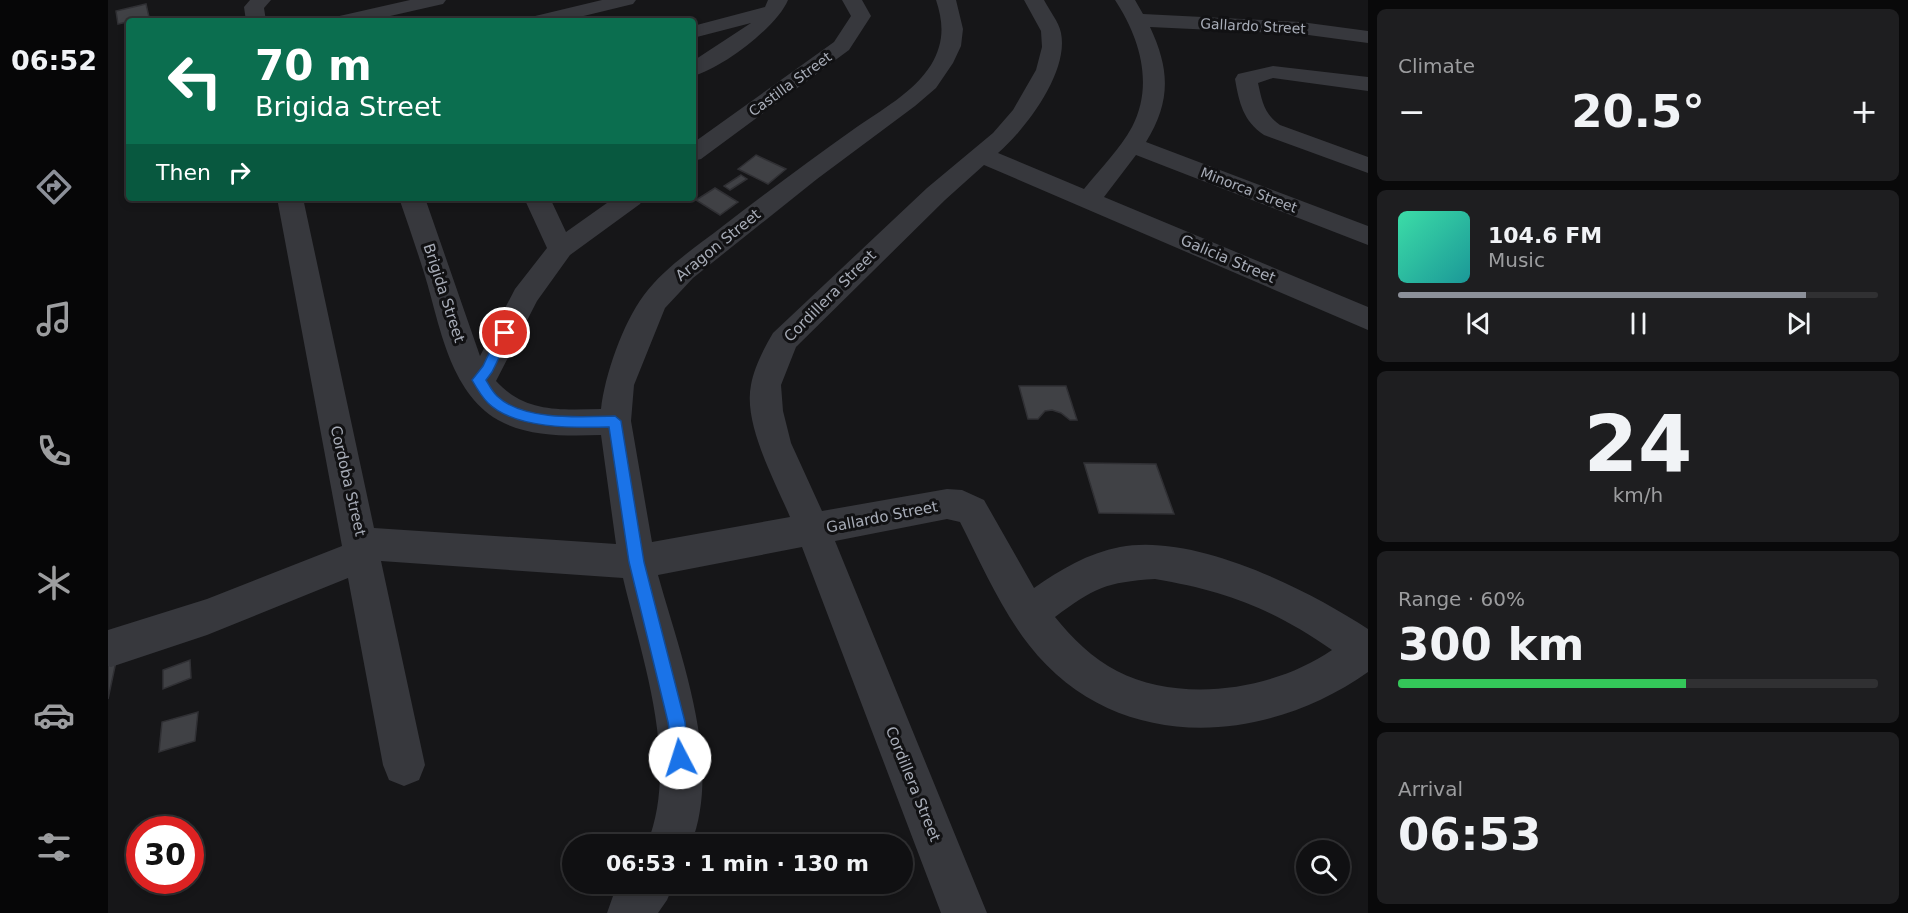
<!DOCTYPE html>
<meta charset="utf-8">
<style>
body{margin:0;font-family:"DejaVu Sans",sans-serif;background:#1e1e20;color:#f1f3f6;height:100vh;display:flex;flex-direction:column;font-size:22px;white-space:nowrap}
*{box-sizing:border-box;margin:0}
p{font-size:20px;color:#9c9d9f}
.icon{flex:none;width:33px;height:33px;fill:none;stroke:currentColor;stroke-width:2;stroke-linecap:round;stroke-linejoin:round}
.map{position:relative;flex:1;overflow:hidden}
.sheet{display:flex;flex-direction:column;gap:9px;padding:9px;background:#09090a;width:540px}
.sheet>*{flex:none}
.banner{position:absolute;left:18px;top:18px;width:570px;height:183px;border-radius:6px;box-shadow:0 3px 9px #0003,0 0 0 2px #303032;background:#0b6e4f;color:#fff;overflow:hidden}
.tools{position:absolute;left:1188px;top:840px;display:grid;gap:12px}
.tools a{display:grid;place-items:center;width:54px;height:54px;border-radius:50%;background:#101012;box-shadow:0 3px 9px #0003,0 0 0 2px #303032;font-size:30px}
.speed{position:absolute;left:18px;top:816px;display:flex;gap:12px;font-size:30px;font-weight:700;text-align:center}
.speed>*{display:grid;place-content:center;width:78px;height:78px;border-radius:50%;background:#101012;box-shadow:0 3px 9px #0003,0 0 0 2px #303032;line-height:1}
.speed .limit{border:9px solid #d22;background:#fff;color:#111}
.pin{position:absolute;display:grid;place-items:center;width:51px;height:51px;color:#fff;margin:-26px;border:3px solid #fff;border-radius:50%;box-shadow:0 2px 6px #0007}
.me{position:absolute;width:66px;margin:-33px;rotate:355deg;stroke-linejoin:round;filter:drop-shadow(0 0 4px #0008)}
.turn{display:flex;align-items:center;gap:21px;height:126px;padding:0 30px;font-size:27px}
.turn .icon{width:78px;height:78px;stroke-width:2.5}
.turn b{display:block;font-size:42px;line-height:51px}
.then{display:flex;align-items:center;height:57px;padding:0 30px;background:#0003;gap:12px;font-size:22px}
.big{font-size:45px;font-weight:700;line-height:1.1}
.sheet .widget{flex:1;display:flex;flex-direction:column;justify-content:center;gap:9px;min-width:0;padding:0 21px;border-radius:9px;background:#1e1e20}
.sheet .dial{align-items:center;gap:0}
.dial b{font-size:78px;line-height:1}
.song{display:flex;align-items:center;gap:18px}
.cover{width:72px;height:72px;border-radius:9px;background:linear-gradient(135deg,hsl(160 70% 55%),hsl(180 70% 35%))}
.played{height:6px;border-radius:3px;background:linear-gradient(90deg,#8c9099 85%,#303032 85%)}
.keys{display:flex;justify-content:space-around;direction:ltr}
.heat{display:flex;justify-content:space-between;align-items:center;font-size:33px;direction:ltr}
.charge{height:9px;border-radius:4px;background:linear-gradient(90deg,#34c759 60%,#303032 0)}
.trip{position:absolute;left:454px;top:834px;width:351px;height:60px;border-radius:30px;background:#101012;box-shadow:0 3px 9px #0003,0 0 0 2px #303032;font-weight:700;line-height:60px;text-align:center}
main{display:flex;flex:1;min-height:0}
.dock{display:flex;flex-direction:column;width:108px;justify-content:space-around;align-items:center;background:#060607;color:#9c9d9f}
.dock .icon{width:42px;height:42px}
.dock .selected{color:#8c9099}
.dock b{font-size:27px;color:#f1f3f6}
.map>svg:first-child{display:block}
.building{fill:#404145;stroke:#303034;stroke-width:1.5}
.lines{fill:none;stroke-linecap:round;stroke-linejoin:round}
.minor{fill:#37383d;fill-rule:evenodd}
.route{fill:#1a73e8;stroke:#114b97;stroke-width:1.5}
.labels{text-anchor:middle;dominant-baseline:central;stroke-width:6;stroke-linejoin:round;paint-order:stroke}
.far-street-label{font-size:14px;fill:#a8adb8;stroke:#111113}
.street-label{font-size:15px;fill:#a8adb8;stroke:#111113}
</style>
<main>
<nav class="dock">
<b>06:52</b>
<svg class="icon selected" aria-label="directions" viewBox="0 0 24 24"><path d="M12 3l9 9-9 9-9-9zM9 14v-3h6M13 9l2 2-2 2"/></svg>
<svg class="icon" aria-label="music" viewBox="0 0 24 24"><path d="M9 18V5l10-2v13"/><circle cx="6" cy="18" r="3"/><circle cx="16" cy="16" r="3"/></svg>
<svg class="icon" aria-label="phone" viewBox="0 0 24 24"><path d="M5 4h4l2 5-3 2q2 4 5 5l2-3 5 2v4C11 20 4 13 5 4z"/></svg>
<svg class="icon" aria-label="climate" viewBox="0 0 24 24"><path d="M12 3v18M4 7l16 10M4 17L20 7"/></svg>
<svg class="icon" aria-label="car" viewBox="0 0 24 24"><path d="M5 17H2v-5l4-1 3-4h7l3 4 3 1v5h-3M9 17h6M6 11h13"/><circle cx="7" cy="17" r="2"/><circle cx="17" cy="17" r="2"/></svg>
<svg class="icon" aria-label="filters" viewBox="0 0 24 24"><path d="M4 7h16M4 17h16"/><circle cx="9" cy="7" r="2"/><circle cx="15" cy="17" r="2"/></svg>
</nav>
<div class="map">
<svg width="1260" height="913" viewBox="0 0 1260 913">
<rect width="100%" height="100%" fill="#161618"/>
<path class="building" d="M38,4L41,17L10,24L8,11Z
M648,155L678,169L660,184L630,169Z
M633,175L639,179L622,190L616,186Z
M607,188L630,202L612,215L588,200Z
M911,386H958L969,420H962L953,413L944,410L937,411L930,419H920Z
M976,463L1048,464L1066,514L991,513Z
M9,657L0,699V659Z
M82,660L83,678L55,689V670Z
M90,712L87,741L51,752L54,722Z"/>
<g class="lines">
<path class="minor" d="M142,0H163L156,8L158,21H138L136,7Z
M302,0H338L335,4L260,21H224L227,17Z
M494,0H528L525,4L455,21H420L423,17Z
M660,0H680C669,27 613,69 585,76V61L643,23L585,38V26L657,7Z
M734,0H754L763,16L741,50L593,159L585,161V143L726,42L743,16Z
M828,0H848L855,29L853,46L845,63L828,88L807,106L709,179L585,278L557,308L526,385L523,421L544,542L682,517C667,481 635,424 643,385C646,368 656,348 665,333L819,188L885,133L905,110L928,70L934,47L933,31L916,0H936C941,10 951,22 953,33C961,72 918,129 890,153L976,189C992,169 1012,149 1024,127C1046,85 1032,38 1007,0H1027L1035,14L1193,22L1260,31V43L1193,34L1042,27C1062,70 1063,101 1038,142L1260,226V245L1028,155L996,197L1260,307V330L876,165L837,200L688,347L673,385L675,411L683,443L714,511L839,489L854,490L876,500L926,588C952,570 980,553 1012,547C1087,533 1199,589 1260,629V672C1154,747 1006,754 921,645C892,608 873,563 852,522L839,519L727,541L879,913H833L694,547L550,575C572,655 615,763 583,844H539C572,763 534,659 515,578L273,561L317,765L311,780L296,786L281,780L275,765L240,578L99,635L3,667L0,666V630L99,599L234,546L169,198H195L266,528L508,544L493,435C459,436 420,437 390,420C341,391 332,325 317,276C309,250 300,224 291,198H317L372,356L407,289L439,248L416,198H442L458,232L506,198H536L532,204L462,255L429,301L388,381C417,413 452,410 493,409C497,374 515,323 536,295C557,267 588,247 615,226C658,193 702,160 746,129C773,110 805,93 823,65C836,43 836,24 828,0ZM1047,579C1118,591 1165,609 1224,650C1166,690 1073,704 1009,671C985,659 963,637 947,617C986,588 998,582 1047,579Z
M1165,66L1260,77V91L1165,78L1150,83C1154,101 1156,114 1172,125L1260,157V173L1156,135C1135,121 1131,102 1127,79L1130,74Z
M515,884H566L559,900L550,913H499L505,896Z"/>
</g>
<path class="route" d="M397,329L403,333L384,372L378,380C381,385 384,391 389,396C415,421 473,417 507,416L513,421L536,562L577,722L581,758L579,764L572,767L566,764L560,722L521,562L501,427C466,428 407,429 380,403C374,397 368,387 364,380L375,366L392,330Z"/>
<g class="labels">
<g class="far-street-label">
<text transform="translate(1145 26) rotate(3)">Gallardo Street</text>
<text transform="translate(682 84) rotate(-36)">Castilla Street</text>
<text transform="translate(1141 190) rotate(21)">Minorca Street</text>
</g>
<g class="street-label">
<text transform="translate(610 245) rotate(-39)">Aragon Street</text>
<text transform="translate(1120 259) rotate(23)">Galicia Street</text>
<text transform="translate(336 293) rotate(72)">Brigida Street</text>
<text transform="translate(722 296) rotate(-45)">Cordillera Street</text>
<text transform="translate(240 481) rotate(77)">Cordoba Street</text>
<text transform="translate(774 517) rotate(-11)">Gallardo Street</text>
<text transform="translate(805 784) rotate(68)">Cordillera Street</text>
</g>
</g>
</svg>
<div class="tools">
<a><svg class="icon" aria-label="search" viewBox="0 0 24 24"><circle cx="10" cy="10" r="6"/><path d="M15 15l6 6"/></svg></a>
</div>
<div class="speed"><div class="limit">30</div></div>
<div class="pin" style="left:397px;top:333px;background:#d93025"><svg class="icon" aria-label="arrive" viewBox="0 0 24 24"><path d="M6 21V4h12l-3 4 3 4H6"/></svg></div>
<svg class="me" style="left:572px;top:758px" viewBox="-20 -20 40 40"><circle r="19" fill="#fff"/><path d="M0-13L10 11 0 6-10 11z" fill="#1a73e8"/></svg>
<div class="trip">06:53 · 1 min · 130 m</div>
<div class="banner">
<div class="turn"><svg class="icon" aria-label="left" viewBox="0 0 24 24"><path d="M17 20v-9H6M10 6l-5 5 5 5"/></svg><div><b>70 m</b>Brigida Street</div></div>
<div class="then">Then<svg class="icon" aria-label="right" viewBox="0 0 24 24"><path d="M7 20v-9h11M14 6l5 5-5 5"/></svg></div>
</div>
</div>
<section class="sheet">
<div class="widget"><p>Climate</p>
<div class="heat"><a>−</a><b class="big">20.5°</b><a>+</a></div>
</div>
<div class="widget">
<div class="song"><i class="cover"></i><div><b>104.6 FM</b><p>Music</p></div></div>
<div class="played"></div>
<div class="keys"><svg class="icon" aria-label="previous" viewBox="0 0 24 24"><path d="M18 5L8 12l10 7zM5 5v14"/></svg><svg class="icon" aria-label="pause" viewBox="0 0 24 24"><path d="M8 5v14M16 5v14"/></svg><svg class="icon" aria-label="next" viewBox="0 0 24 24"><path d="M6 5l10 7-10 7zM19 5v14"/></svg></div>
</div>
<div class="widget dial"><b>24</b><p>km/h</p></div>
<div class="widget"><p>Range · 60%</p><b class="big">300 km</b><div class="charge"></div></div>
<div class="widget"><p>Arrival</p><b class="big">06:53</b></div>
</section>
</main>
